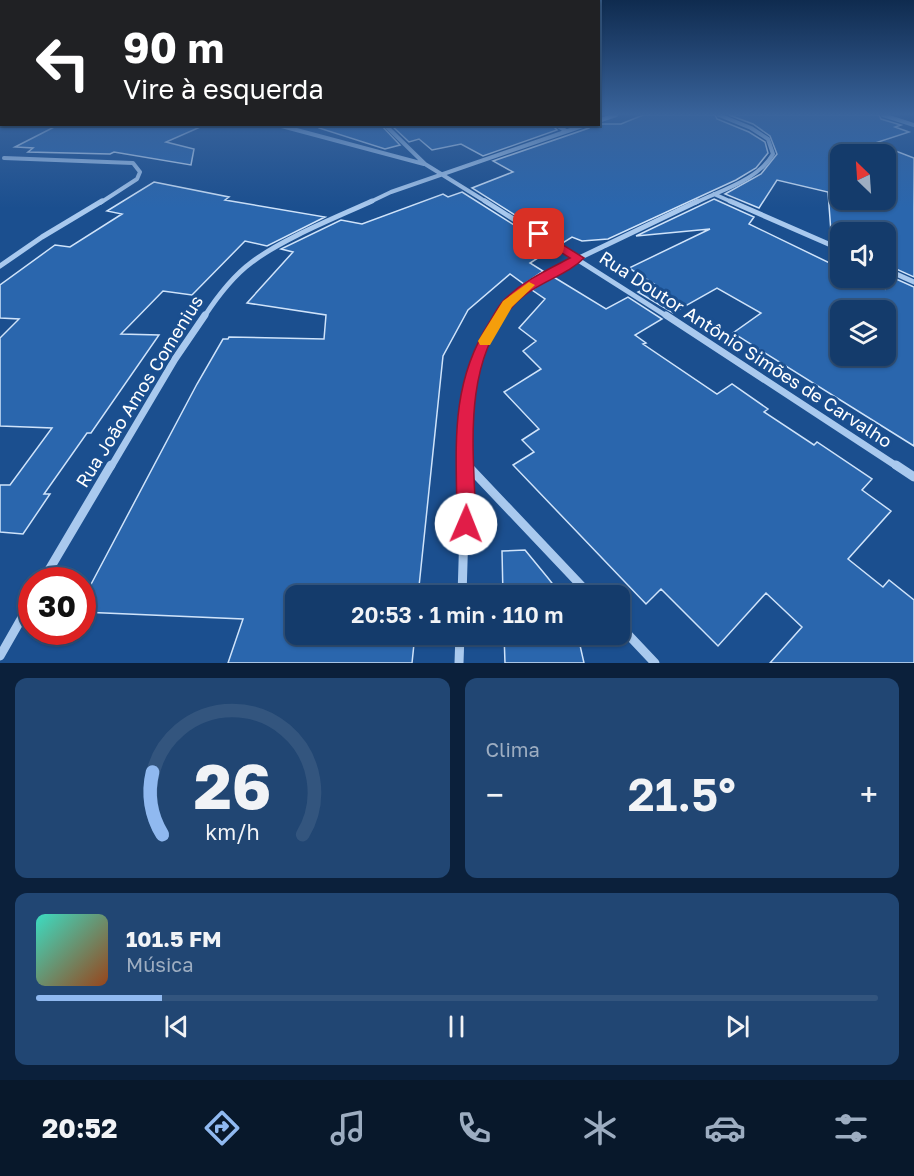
<!DOCTYPE html>
<html lang="pt">
<meta charset="utf-8">
<style>
body{margin:0;font-family:"Golos Text",sans-serif;background:#214673;color:#f1f3f6;height:100vh;display:flex;flex-direction:column;font-size:22px;white-space:nowrap}
*{box-sizing:border-box;margin:0}
p{font-size:20px;color:#9dadc1}
.icon{flex:none;width:33px;height:33px;fill:none;stroke:currentColor;stroke-width:2;stroke-linecap:round;stroke-linejoin:round}
.map{position:relative;height:663px;overflow:hidden}
.panel{display:flex;flex-direction:column;gap:15px;padding:15px;background:#0b203b;flex:1}
.panel>*{flex:none}
.hud{position:absolute;left:0px;top:0px;width:600px;height:126px;box-shadow:0 2px 4px #0004,0 0 0 2px #33557e;background:#202124;color:#fff;overflow:hidden}
.needle{width:39px;rotate:335deg}
.buttons{position:absolute;left:830px;top:144px;display:grid;gap:12px}
.buttons a{display:grid;place-items:center;width:66px;height:66px;border-radius:12px;background:#143b6b;box-shadow:0 2px 4px #0004,0 0 0 2px #33557e;font-size:30px}
.speed{position:absolute;left:18px;top:567px;display:flex;gap:12px;font-size:30px;font-weight:700;text-align:center}
.speed>*{display:grid;place-content:center;width:78px;height:78px;border-radius:50%;background:#143b6b;box-shadow:0 2px 4px #0004,0 0 0 2px #33557e;line-height:1}
.speed .limit{border:9px solid #d22;background:#fff;color:#111}
.pin{position:absolute;display:grid;place-items:center;width:51px;height:51px;color:#fff;margin:-26px;border-radius:12px;box-shadow:0 3px 9px #0006}
.me{position:absolute;width:66px;margin:-33px;rotate:1deg;stroke-linejoin:round;filter:drop-shadow(0 0 4px #0008)}
.turn{display:flex;align-items:center;gap:21px;height:126px;padding:0 24px;font-size:27px}
.turn .icon{width:78px;height:78px;stroke-width:2.5}
.turn b{display:block;font-size:42px;line-height:51px}
.big{font-size:45px;font-weight:600;line-height:1.1}
.panel .widget{flex:1;display:flex;flex-direction:column;justify-content:center;gap:9px;min-width:0;padding:0 21px;border-radius:12px;background:#214673}
.panel .dial{align-items:center;gap:0}
.dial svg{height:156px;overflow:visible;fill:none;stroke:#33557e;stroke-width:7;stroke-linecap:round;text-anchor:middle}
.dial text{fill:#f1f3f6;stroke:none}
.song{display:flex;align-items:center;gap:18px}
.cover{width:72px;height:72px;border-radius:9px;background:linear-gradient(135deg,hsl(170 70% 55%),hsl(20 70% 35%))}
.played{height:6px;border-radius:3px;background:linear-gradient(90deg,#90b9f0 15%,#33557e 15%)}
.keys{display:flex;justify-content:space-around;direction:ltr}
.heat{display:flex;justify-content:space-between;align-items:center;font-size:33px;direction:ltr}
.panel .tiles{flex:1;display:grid;gap:15px;grid-template-columns:1fr 1fr}
.widget:last-child{grid-column:span 2}
.trip{position:absolute;left:285px;top:585px;width:345px;height:60px;border-radius:12px;background:#143b6b;box-shadow:0 2px 4px #0004,0 0 0 2px #33557e;font-weight:600;line-height:60px;text-align:center}
.tabs{display:flex;height:96px;justify-content:space-around;align-items:center;background:#08182b;color:#9dadc1}
.tabs .icon{width:42px;height:42px}
.tabs .selected{color:#90b9f0}
.tabs b{font-size:27px;color:#f1f3f6}
.map>svg:first-child{display:block}
.building{fill:#2a66ad;stroke:#cfe3fa;stroke-width:1.5;fill-rule:evenodd}
.lines{fill:none;stroke-linecap:round;stroke-linejoin:round}
.minor-far3{stroke:#a9c9ee;stroke-width:4}
.minor-far2{stroke:#a9c9ee;stroke-width:5}
.minor-far1{stroke:#a9c9ee;stroke-width:7}
.minor{stroke:#a9c9ee;stroke-width:9}
.route{fill:#e11d48;stroke:#92132f;stroke-width:1.5}
.slow{fill:#f59e0b}
.labels{text-anchor:middle;dominant-baseline:central;stroke-width:6;stroke-linejoin:round;paint-order:stroke}
.street-label{font-size:18px;fill:#fff;stroke:#1b4f8f}
</style>
<div class="map">
<svg width="914" height="663" viewBox="0 0 914 663">
<rect width="100%" height="100%" fill="#1b4f8f"/>
<path class="building" d="M643,115H715L717,119L749,132L765,142L768,153L756,168L736,180L608,239L582,241L572,237L561,244L472,188L513,172L493,161L589,128L592,124H621Z
M729,115H879L881,119L901,125L895,127L909,132L875,143L914,158V277L885,264V232H831L828,192L777,180L759,208L725,194L761,174L777,154L770,136L753,124ZM840,154H885V200H840Z
M60,124H207L166,142L194,149L191,165L114,152L110,154L28,152L33,148L15,147Z
M319,124H380L400,145L385,149L319,128Z
M390,124H551L557,130L483,156L461,144L432,150L419,139L409,142Z
M154,182L229,197L225,200L325,217L267,246L245,241L192,295L163,291L121,334L159,335L91,433H87L44,494H50L23,534L0,532V485H10L52,428L0,426V338L19,319L0,318V285L55,245L70,247L122,214L107,211Z
M462,192L552,249L530,263L543,271L524,284L510,274L468,310L443,356L418,596H296V634H415L412,663H228L243,619L82,612V602L88,590L197,384L223,339H228L229,337L324,339L326,315L247,303L293,252L281,249L341,220L362,224L443,194L448,197Z
M714,199L754,217L749,224L840,268V278H860L885,289V274L914,287V446L733,333L761,313L717,288L673,313L638,292L654,284L629,268L710,229L636,236ZM840,310H885V356H840Z
M552,276L606,309L628,297L662,319L635,335L646,343L643,344L717,394L732,384L768,409L764,412L814,445L817,442L872,479L862,490L891,511L848,559L883,587L889,580L914,600V663H770L802,627L766,593L718,646L661,589L646,604L513,465L534,452L522,440L539,429L504,392L541,369L523,351L536,341L519,328L545,299L532,290Z
M525,550L548,578L562,596H503L502,551Z
M504,634H594L599,640L579,641L584,663H505Z"/>
<g class="lines">
<path class="minor-far3" d="M883,115L914,125
M598,121L616,115
M274,124L424,164
M384,124L425,164L488,203
M555,124L566,131
M4,158L133,163L140,172L137,179L100,203
M714,194L734,203
M368,203L391,192L588,124
M695,203C721,190 758,180 773,154L768,139L751,128L719,115"/>
<path class="minor-far2" d="M485,201L668,317
M730,201L840,249
M0,266L42,237L102,201
M885,269L914,282
M204,317C217,297 233,276 252,262C284,238 335,218 372,201
M499,317C512,296 531,283 552,271L698,201"/>
<path class="minor-far1" d="M666,315L898,467
M467,465L469,467
M111,467L175,359L205,315
M466,467C466,401 465,373 500,315"/>
<path class="minor" d="M467,465L591,596
M896,465L914,477
M43,580L111,465
M462,596L466,465
M620,626L655,663
M0,656L32,600
M459,663L460,634"/>
</g>
<linearGradient id="sky" x2="0" y2="1"><stop stop-color="#0f2b4f"/><stop offset="0.55" stop-color="#39639b"/><stop offset="1" stop-color="#39639b" stop-opacity="0"/></linearGradient>
<rect width="914" height="208" fill="url(#sky)"/>
<path class="route" d="M539,230L584,258C566,277 532,283 512,307C461,366 474,452 476,524L473,530L466,533L459,530L457,524C457,451 448,388 489,323C494,315 498,306 504,300C523,281 547,270 570,258L535,236L534,234Z"/>
<path class="slow" d="M529,282L535,285L512,307L490,345H480L478,341L503,301Z"/>
<g class="labels">
<g class="street-label">
<text transform="translate(746 349) rotate(33)">Rua Doutor Antônio Simões de Carvalho</text>
<text transform="translate(139 391) rotate(-58)">Rua João Amos Comenius</text>
</g>
</g>
</svg>
<div class="buttons">
<a><svg class="needle" viewBox="-14 -14 28 28"><path d="M0-13l5 13h-10z" fill="#e53935"/><path d="M0 13l5-13h-10z" fill="#9dadc1"/></svg></a>
<a><svg class="icon" aria-label="sound" viewBox="0 0 24 24"><path d="M4 9h4l5-4v14l-5-4H4zM17 9q2 3 0 6"/></svg></a>
<a><svg class="icon" aria-label="layers" viewBox="0 0 24 24"><path d="M12 4l9 5-9 5-9-5zM3 14l9 5 9-5"/></svg></a>
</div>
<div class="speed"><div class="limit">30</div></div>
<div class="pin" style="left:539px;top:234px;background:#d93025"><svg class="icon" aria-label="arrive" viewBox="0 0 24 24"><path d="M6 21V4h12l-3 4 3 4H6"/></svg></div>
<svg class="me" style="left:466px;top:524px" viewBox="-20 -20 40 40"><circle r="19" fill="#fff"/><path d="M0-13L10 11 0 6-10 11z" fill="#e11d48"/></svg>
<div class="trip">20:53 · 1 min · 110 m</div>
<div class="hud">
<div class="turn"><svg class="icon" aria-label="left" viewBox="0 0 24 24"><path d="M17 20v-9H6M10 6l-5 5 5 5"/></svg><div><b>90 m</b>Vire à esquerda</div></div>
</div>
</div>
<section class="panel">
<div class="tiles">
<div class="widget dial"><svg viewBox="0 0 100 80">
<path d="M14 69A42 42 0 1 1 86 69"/>
<path d="M14 69A42 42 0 0 1 9 37" stroke="#90b9f0"/>
<text x="50" y="56" font-size="32" font-weight="700">26</text>
<text x="50" y="72" font-size="11">km/h</text>
</svg></div>
<div class="widget"><p>Clima</p>
<div class="heat"><a>−</a><b class="big">21.5°</b><a>+</a></div>
</div>
<div class="widget">
<div class="song"><i class="cover"></i><div><b>101.5 FM</b><p>Música</p></div></div>
<div class="played"></div>
<div class="keys"><svg class="icon" aria-label="previous" viewBox="0 0 24 24"><path d="M18 5L8 12l10 7zM5 5v14"/></svg><svg class="icon" aria-label="pause" viewBox="0 0 24 24"><path d="M8 5v14M16 5v14"/></svg><svg class="icon" aria-label="next" viewBox="0 0 24 24"><path d="M6 5l10 7-10 7zM19 5v14"/></svg></div>
</div>
</div>
</section>
<nav class="tabs">
<b>20:52</b>
<svg class="icon selected" aria-label="directions" viewBox="0 0 24 24"><path d="M12 3l9 9-9 9-9-9zM9 14v-3h6M13 9l2 2-2 2"/></svg>
<svg class="icon" aria-label="music" viewBox="0 0 24 24"><path d="M9 18V5l10-2v13"/><circle cx="6" cy="18" r="3"/><circle cx="16" cy="16" r="3"/></svg>
<svg class="icon" aria-label="phone" viewBox="0 0 24 24"><path d="M5 4h4l2 5-3 2q2 4 5 5l2-3 5 2v4C11 20 4 13 5 4z"/></svg>
<svg class="icon" aria-label="climate" viewBox="0 0 24 24"><path d="M12 3v18M4 7l16 10M4 17L20 7"/></svg>
<svg class="icon" aria-label="car" viewBox="0 0 24 24"><path d="M5 17H2v-5l4-1 3-4h7l3 4 3 1v5h-3M9 17h6M6 11h13"/><circle cx="7" cy="17" r="2"/><circle cx="17" cy="17" r="2"/></svg>
<svg class="icon" aria-label="filters" viewBox="0 0 24 24"><path d="M4 7h16M4 17h16"/><circle cx="9" cy="7" r="2"/><circle cx="15" cy="17" r="2"/></svg>
</nav>
